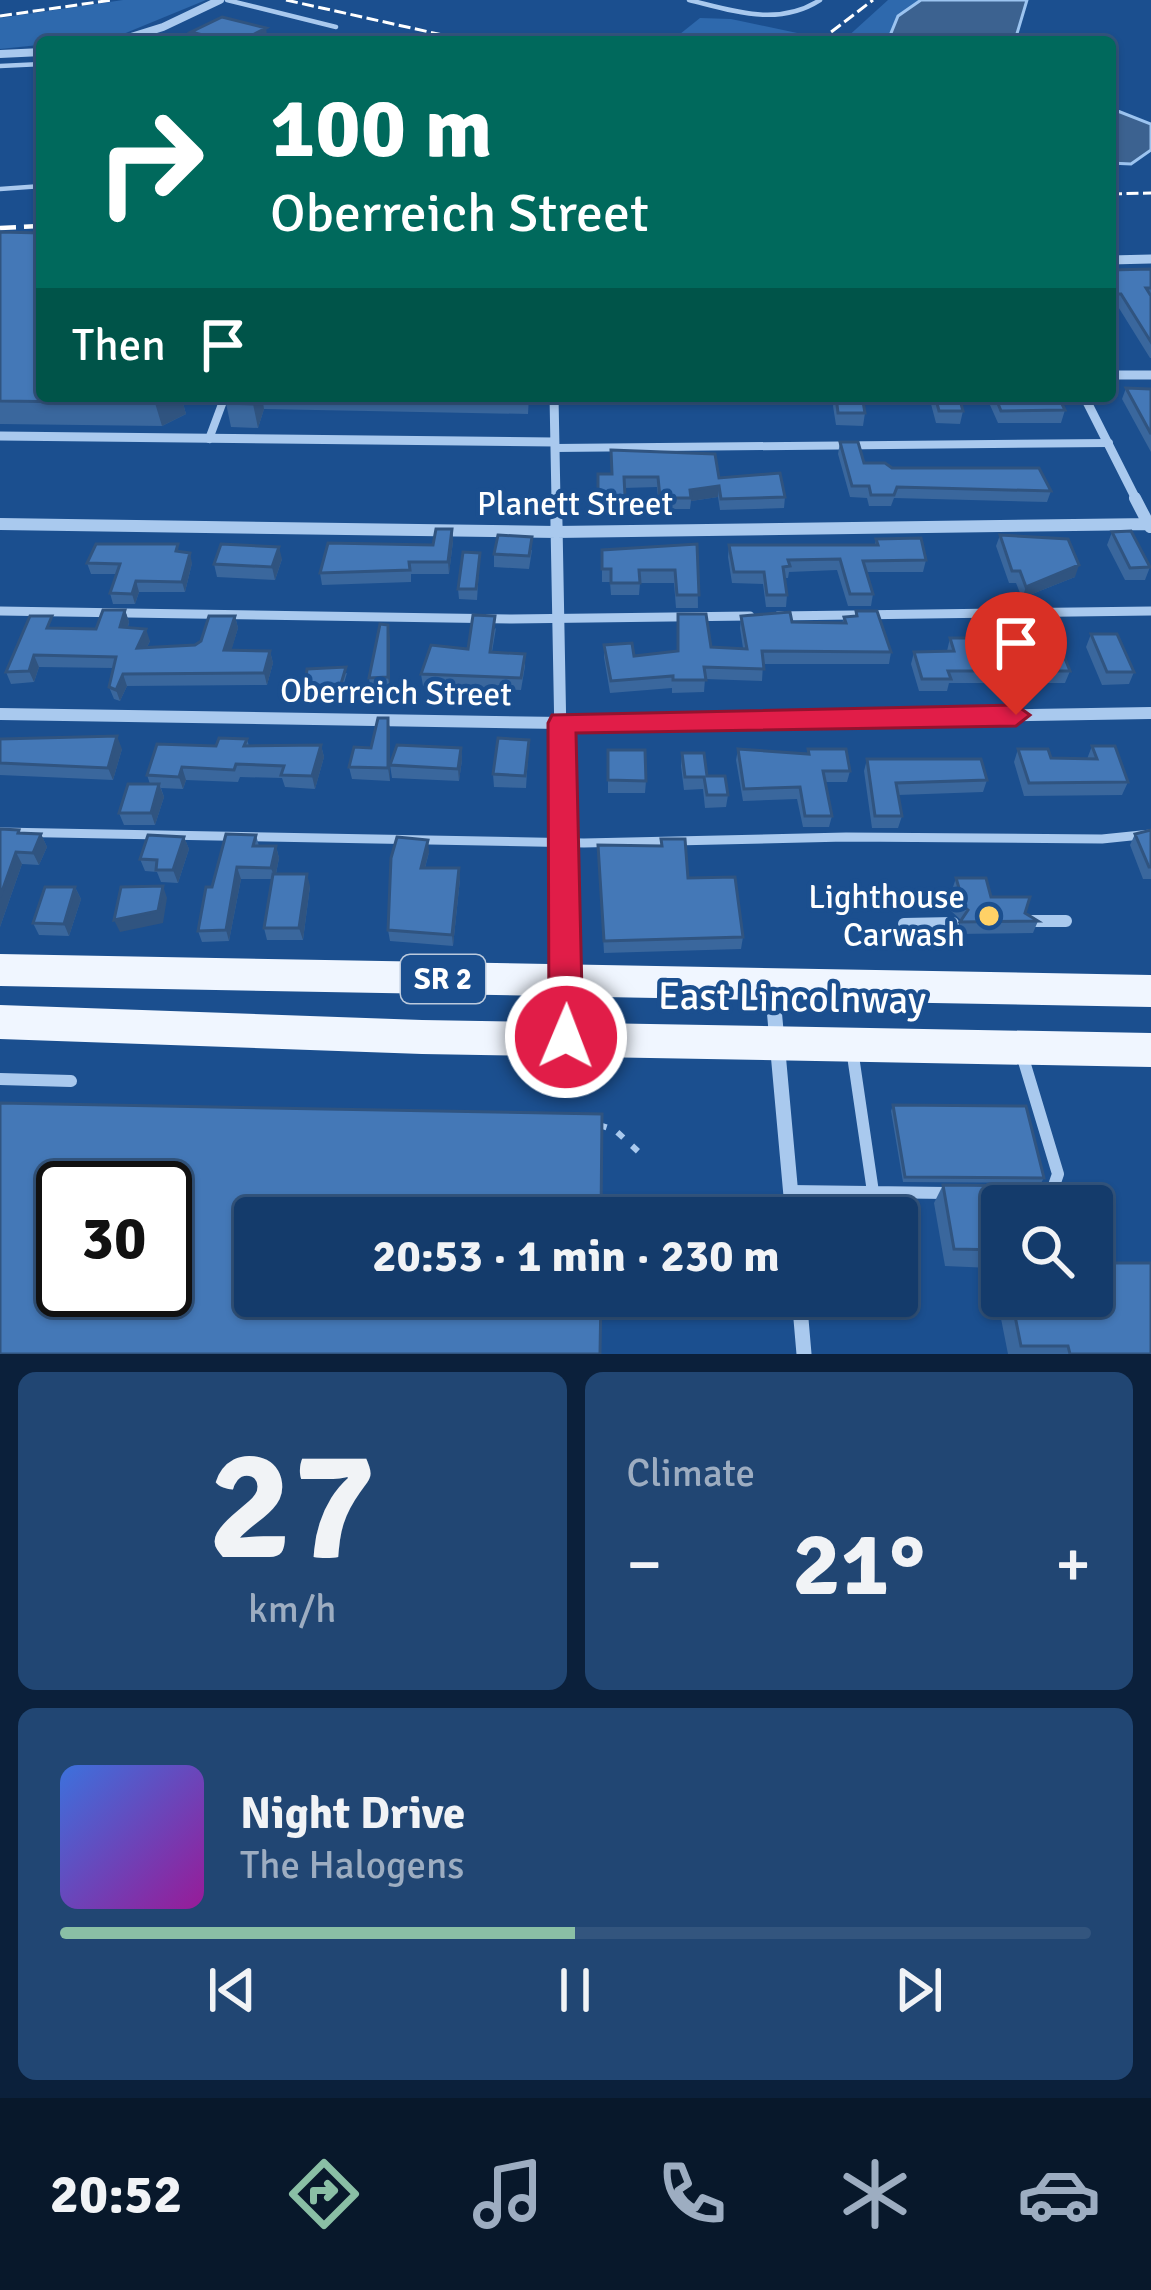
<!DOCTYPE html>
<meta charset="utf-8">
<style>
body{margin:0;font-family:Signika,sans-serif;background:#214673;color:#f1f3f6;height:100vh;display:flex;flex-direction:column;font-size:45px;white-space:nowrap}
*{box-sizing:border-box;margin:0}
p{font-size:39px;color:#9dadc1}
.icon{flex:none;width:66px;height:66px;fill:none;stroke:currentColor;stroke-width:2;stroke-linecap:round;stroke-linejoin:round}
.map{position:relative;height:1354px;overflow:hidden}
.sheet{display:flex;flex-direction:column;gap:18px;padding:18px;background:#0b203b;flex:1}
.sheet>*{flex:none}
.banner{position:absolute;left:36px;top:36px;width:1080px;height:366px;border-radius:12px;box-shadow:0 3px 9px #0004,0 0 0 3px #33557e;background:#00695c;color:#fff;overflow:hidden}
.controls{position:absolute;left:981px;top:1185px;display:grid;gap:24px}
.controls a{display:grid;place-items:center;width:132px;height:132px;border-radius:12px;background:#143b6b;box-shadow:0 3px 9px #0004,0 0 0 3px #33557e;font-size:60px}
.speed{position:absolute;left:36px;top:1161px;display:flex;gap:24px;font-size:60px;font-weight:700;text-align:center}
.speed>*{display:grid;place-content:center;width:156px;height:156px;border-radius:50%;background:#143b6b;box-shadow:0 3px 9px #0004,0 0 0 3px #33557e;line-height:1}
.speed .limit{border:6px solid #111;border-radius:18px;background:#fff;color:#111}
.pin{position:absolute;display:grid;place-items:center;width:102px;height:102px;color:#fff;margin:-123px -51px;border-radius:50% 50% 50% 0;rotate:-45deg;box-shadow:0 0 12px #0007}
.pin .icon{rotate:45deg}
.me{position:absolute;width:132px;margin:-66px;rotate:1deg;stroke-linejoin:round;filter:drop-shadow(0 0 9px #0008)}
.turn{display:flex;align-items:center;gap:42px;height:252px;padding:0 36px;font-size:54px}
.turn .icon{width:156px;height:156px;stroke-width:2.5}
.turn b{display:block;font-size:84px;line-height:102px}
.then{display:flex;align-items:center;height:114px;padding:0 36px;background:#0003;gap:24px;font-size:45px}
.big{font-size:90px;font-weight:700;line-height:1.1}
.sheet .widget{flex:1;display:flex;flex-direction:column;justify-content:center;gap:18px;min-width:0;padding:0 42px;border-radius:18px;background:#214673}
.sheet .dial{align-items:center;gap:0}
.dial b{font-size:156px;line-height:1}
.song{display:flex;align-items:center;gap:36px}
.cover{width:144px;height:144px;border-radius:18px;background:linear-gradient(135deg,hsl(220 70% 55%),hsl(300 70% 35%))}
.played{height:12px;border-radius:6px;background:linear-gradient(90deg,#8abfa5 50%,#33557e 50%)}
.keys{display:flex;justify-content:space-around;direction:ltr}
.heat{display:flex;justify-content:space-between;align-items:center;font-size:66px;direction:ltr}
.sheet .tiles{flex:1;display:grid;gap:18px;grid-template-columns:1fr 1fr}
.widget:last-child{grid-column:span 2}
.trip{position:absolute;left:234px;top:1197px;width:684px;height:120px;border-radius:12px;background:#143b6b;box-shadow:0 3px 9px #0004,0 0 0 3px #33557e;font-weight:700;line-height:120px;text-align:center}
.tab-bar{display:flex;height:192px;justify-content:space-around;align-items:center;background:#08182b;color:#9dadc1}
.tab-bar .icon{width:84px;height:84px}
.tab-bar .selected{color:#8abfa5}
.tab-bar b{font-size:54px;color:#f1f3f6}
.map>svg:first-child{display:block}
.green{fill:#2e69ad}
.water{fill:#3c6290;stroke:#9cc4f0;stroke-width:3}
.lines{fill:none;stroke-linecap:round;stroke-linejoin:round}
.path{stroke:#a9c9ee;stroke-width:6;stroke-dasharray:8 12;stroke-linecap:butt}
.lane-far3{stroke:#a9c9ee;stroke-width:4.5}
.lane-far2{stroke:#a9c9ee;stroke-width:8}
.lane-far1{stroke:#a9c9ee;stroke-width:9}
.lane{stroke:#a9c9ee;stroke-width:12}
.street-far3{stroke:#a9c9ee;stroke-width:8}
.street-far2{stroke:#a9c9ee;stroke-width:9}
.street-far1{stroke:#a9c9ee;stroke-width:12}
.street{stroke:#a9c9ee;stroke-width:15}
.primary{fill:#f0f6ff;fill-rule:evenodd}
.rail-far1{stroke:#fff;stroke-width:3;stroke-dasharray:12 4.5;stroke-linecap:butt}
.rail{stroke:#fff;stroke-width:4.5;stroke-dasharray:16 8;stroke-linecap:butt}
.wall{fill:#3a679d}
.shaded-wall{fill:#305480}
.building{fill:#4478b7;stroke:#305480;stroke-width:3;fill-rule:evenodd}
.route{fill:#e11d48;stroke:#92132f;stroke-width:3}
.poi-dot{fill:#ffd166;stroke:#1b4f8f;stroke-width:4.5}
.labels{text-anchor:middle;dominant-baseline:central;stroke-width:9;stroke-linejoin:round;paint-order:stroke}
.shield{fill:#1b4f8f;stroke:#bbcadd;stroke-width:3}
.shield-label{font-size:30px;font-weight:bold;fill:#fff}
.street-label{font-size:33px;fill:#fff;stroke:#1b4f8f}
.poi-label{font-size:33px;fill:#fff;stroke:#1b4f8f;text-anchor:end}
.near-street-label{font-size:39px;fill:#fff;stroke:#1b4f8f}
</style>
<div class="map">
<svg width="1151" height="1354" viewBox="0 0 1151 1354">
<rect width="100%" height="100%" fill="#1b4f8f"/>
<path class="green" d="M123,0H206L116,37L0,49V18Z
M888,0H921L898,16L889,38L895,42H830L845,39Z
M700,18L731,19L816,37L808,42H670Z"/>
<path class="water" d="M921,0H1027L1016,37L1010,42H895L889,38L898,16Z
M1110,108L1151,124V150L1131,164L1110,163Z"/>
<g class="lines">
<path class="path" d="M599,1125L615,1130L642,1155"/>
<path class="lane-far3" d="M227,0L336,27
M689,0C734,11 778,27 820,0
M0,66L42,64
M0,189L42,186"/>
<path class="lane-far2" d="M209,439L225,396
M555,448L1109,443"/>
<path class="lane-far1" d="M0,611L512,619L750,616
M778,616L1151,611
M0,832L584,843L846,837L1102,839L1151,834"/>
<path class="lane" d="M1030,921H1066
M904,924L953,923
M852,1049L873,1192
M1023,1058L1058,1174L1051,1194H1030
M0,1079L71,1081
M790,1191L947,1193"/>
<path class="street-far3" d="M115,42L163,27L220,0
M0,54L42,52"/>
<path class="street-far2" d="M1110,260L1151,259
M1110,375H1151
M554,396L556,501
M1084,396L1137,501
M0,436L554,442"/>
<path class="street-far1" d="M556,498L563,871
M1135,498L1150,527
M0,524L556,532L1151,524
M0,714L562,723L1151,713"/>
<path class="street" d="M563,868L566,1036
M772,986L793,1218
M799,1296L804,1354"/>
<path class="primary" d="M0,954L1151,975V1007L0,986Z
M0,1005L422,1020L1151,1033V1067L422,1054L0,1039Z"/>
<path class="rail-far1" d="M286,0L474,42
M0,16L112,0
M818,42L873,0
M1110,194L1151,193"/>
<path class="rail" d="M0,228L42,226"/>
</g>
<path class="wall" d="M191,32L268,42H193Z
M0,232L42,396H181L186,414L162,426L0,424Z
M1151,269V358H1150L1117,305H1110V270Z
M1126,388L1151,389V452L1122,399Z
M228,396H529L528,414L264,409L258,428L231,427L226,403Z
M835,396L865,413L863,426L836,425L833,406Z
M933,396H959L963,411L960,424L936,423L931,404Z
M993,396H1058L1065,410L1061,423H998L990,405Z
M840,442L864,463L1051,491L1047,502L894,498L891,506H869L867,498L850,497L838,454Z
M598,474L719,478L785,497L784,508L720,510L718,497L691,501L690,509H659L657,487L624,488V507L598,506Z
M452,529L453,541L449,574H411V582L322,585L320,573L433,545Z
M1112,532L1150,567L1145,580H1125L1107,545Z
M1000,535L1075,577L1022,598L1016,583H1009L996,546Z
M876,539L926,560L923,572H866L873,594L871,606H848L837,570L789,572L788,578H785L787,595L786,607H766L763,584L732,583L728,557L729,545H875Z
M697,544L698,608H676L674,583H640L639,595H611L610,582H602V550Z
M532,550L529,569L494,567V554Z
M181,552L192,563L185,592H139L135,604H113L110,593L117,574H91L87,563Z
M480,553L477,600L459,599L458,589Z
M282,559L275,580L217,577L214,564Z
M125,610L129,622L128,627L150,641L147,647L195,645L235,616L238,628L231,650L270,651L273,663L267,685L127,686L120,701L114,699L109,687L113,668L39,667L34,682L11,684L6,672L57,628L96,629Z
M1001,610L1070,671L1065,683H949L947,691H919L911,664L914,652L947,651L950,638L977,651L1006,652L997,622Z
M856,611L891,652L889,664H763L762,681L705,679L704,692L672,693V688L610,693L604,657V645L634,656L711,647L743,648L740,628L741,616L792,622L842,623L844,617L855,616Z
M388,625L390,689L371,691L369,678Z
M496,628L492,652L525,654V666L521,690L423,686L421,674L468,649Z
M1091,634L1134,672L1129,684L1102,685L1086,647Z
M347,673L342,690L307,692L305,686Z
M388,718L390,731V781L352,779L349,767L371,748Z
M0,739L122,749L113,780L0,775Z
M247,739L249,746L321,745L324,757L315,789L285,787L282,778L240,777L238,782L186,780L183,789L161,788L164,797L155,825H124L119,813L150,784L147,775L216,746Z
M529,740L526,788L494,787L493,774Z
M1092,746L1128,782L1122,795L1024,796L1014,762L1018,749L1051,758L1087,759Z
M461,748L462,760L459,781L392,778L390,765Z
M738,749L807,753L808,749L850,771L847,782H825L832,816L829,827H803L797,799L743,801L736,760Z
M608,750L646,781L645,793H608Z
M682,753L728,795L726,807L705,808L703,789L684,790L681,766Z
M867,759L987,780L983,792L898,795L902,816L898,828H872L864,771Z
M0,829L19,830L21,833L41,834L47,847L39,865L22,864L0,927Z
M1151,830V879H1143L1130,845L1135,834Z
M256,835L259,846H276L279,858L276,874L310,886L303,940H267L264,928L272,879H241L229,941L202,942L198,931L212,887Z
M184,837L189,849L178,883L161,882L157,872L145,871L140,859Z
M598,845L743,937L741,949L604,953Z
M429,852L425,868L460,879L453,946L390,941L388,930Z
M956,878L1038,921L1033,933L956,934L961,920L950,910L954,898L952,890Z
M75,887L81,899L69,936L39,935L33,923Z
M893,1105L1044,1178L1041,1183L903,1182L891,1111Z
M943,1185L1002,1206V1296H1092L1151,1354H1008L991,1268L945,1266L934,1203Z"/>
<path class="shaded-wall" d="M266,28L268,42H239Z
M168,396H181L186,414L162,426L155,403Z
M256,396H262L264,409L258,428L253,404Z
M719,486L718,497L691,501L690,490Z
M452,529L453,541L449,574L448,562Z
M279,547L282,559L275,580L272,567Z
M190,553L192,563L185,592L182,582Z
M1079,565L1075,577L1022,598L1026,587Z
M136,581L139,592L135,604L132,594Z
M125,610L129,622L124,638L120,627Z
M235,616L238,628L228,662L224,650Z
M388,625L390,638V689L388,677Z
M146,629L150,641L141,659L137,648Z
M270,651L273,663L267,685L264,673Z
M34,655L39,667L34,682L29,671Z
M123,674L127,686L120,701L116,690Z
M388,718L390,731V781L388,768Z
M117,736L122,749L113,780L108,768Z
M321,745L324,757L315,789L312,776Z
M461,748L462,760L459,781L458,769Z
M182,767L186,780L183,789L179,777Z
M159,784L164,797L155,825L151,813Z
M41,834L47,847L39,865L33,853Z
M184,837L189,849L178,883L173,870Z
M428,840L429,852L422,879L421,868Z
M276,846L279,858L275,879L271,868Z
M16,852L22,864L0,927V897Z
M237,867L241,879L229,941L226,930Z
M459,868L460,879L453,946L452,935Z
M307,874L310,886L303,940L299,928Z
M163,886L167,898L163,923L120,932L114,920Z
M75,887L81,899L69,936L64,924Z"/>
<path class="building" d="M222,17L266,28L239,42H230L191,32Z
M0,232L42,233V396H168L155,403L0,401Z
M1151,269V288H1146L1151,296V342L1121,294H1110V270Z
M1126,388L1151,389V434Z
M228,396H256L253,404L226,403Z
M836,396H862L865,413H838Z
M935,396H959L963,411H939Z
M995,396H1058L1065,410L1001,411Z
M840,442H858L864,463H885L892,468H1039L1051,491L897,487L894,495H871L869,486H852Z
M611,450L715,454L719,478L780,473L785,497L721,499L719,486L690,490L691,498H660L658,477H624L625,496H598V474H612Z
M436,529H452L448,562H409L410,570L320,573L328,543L433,545Z
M1131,531L1150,567L1130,568L1112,532Z
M498,535L532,537L529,556L494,554Z
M1000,535L1068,539L1079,565L1026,587L1020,571H1012Z
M921,538L926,560L863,561L873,594H850L840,559L788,560L790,566L783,567L787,595H767L764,572H734L729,545H878L876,539Z
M96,544H178L176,551L190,553L182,582L136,581L132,594L110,593L120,564L87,563Z
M221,544L279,547L272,567L214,564Z
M697,544L699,595H677L675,570H639L640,583H611V569H602V550Z
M463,552L480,553L476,589H458Z
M103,610H125L120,627L146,629L137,648L195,645L201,641L209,616H235L224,650L270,651L264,673L123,674L116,690L109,687L116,657L34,655L29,671L6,672L30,616H52L47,628L96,629Z
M1001,610H1024L1035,641H1058L1070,671H948L951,679H922L914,652L954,651L950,638H973L977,651L1014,652Z
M856,611H877L891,652L762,651L764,669L704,667L706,680H673V676L611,681L604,645L632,643L634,656L678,651V614H706L711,647L747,649L741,616L790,612L792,622L846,623L844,617L857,616Z
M473,615L495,616L490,652L525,654L521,678L421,674L431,645L468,649Z
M380,624L388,625V677L369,678Z
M1091,634H1117L1134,672H1107Z
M346,667L341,684L305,686L307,669Z
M378,718H388V768L349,767L354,747L371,748Z
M117,736L108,768L0,763V739Z
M219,738L247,739L244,746L321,745L312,776L281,775L284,766L236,764L234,770L182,767L179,777L147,775L157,744L216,746Z
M498,738L529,740L525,776L493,774Z
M397,745L461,748L458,769L390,765Z
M1092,746H1115L1128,782L1029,783L1018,749H1048L1051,758L1097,759Z
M738,749L809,754L808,749H846L850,771H823L832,816H805L800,787L744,789Z
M608,750H645L646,781L608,780Z
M682,753H704L707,776H725L728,795H707L704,777H685Z
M867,759H981L987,780L896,783L902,816H875Z
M128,784H159L151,813H119Z
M0,829L19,830L18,833L41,834L33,853L16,852L0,897Z
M1151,830V867H1149L1135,834Z
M226,834L256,835L253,846H276L271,868L237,867L226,930L198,931L206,887H212Z
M148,835L184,837L173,870H156L157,860L140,859Z
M397,837L428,840L421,868H459L452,935L388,930L391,858Z
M661,839H685L688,878L735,877L743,937L604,941L598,845L662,846Z
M273,874H307L299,928H264Z
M956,878H986L991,897H1030L1025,913L1038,921L960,922L968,910L954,898H962Z
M163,886L158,911L114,920L121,887Z
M45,887H75L64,924L33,923Z
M0,1103L602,1114L601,1218H255V1296H601L600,1354H0ZM63,1188H165V1290H63Z
M893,1105L1026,1106L1044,1178L905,1177Z
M943,1185L1039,1186L1043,1206H1002V1254L1001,1250L954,1249Z
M1092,1263H1151V1354H1070L1068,1346H1021L1011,1296H1092Z"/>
<path class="route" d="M1016,705L1030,715L1016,726L576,733L583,1037L578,1048L566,1053L554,1048L549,1037L548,723L552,715Z"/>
<circle class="poi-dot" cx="989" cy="916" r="12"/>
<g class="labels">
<rect class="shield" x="401" y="955" width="84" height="48" rx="9"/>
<g class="shield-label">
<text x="443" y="979">SR 2</text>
</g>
<g class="street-label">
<text x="575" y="504">Planett Street</text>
<text transform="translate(396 693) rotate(1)">Oberreich Street</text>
</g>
<g class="poi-label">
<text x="965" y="897">Lighthouse<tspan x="965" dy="38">Carwash</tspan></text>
</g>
<g class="near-street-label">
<text transform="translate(792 998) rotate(1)">East Lincolnway</text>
</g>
</g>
</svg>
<div class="controls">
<a><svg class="icon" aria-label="search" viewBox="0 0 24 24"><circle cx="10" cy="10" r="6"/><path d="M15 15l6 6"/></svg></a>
</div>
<div class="speed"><div class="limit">30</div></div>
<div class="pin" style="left:1016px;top:715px;background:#d93025"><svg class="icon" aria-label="arrive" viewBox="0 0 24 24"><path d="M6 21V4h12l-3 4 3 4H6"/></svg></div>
<svg class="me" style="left:566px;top:1037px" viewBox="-20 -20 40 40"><circle r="17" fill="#e11d48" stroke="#fff" stroke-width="3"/><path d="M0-11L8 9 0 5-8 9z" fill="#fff"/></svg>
<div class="trip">20:53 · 1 min · 230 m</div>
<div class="banner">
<div class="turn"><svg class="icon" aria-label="right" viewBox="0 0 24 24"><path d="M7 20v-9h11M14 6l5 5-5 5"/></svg><div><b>100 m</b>Oberreich Street</div></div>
<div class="then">Then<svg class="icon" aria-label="arrive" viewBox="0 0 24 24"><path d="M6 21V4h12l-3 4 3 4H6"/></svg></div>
</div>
</div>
<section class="sheet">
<div class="tiles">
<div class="widget dial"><b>27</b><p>km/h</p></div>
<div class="widget"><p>Climate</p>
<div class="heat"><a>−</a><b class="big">21°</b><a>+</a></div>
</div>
<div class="widget">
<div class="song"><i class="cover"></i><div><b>Night Drive</b><p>The Halogens</p></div></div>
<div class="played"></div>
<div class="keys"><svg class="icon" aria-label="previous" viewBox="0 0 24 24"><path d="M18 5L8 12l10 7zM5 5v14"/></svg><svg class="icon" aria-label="pause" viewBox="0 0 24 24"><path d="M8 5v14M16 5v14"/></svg><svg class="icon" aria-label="next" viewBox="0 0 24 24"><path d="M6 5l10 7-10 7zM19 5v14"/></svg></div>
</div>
</div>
</section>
<nav class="tab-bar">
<b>20:52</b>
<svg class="icon selected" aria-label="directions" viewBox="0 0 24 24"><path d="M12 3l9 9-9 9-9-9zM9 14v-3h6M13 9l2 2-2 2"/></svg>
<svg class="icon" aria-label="music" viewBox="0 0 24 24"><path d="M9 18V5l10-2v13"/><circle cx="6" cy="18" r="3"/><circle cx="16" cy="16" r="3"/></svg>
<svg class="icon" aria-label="phone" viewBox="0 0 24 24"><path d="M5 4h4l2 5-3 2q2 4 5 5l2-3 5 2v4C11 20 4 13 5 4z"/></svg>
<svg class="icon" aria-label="climate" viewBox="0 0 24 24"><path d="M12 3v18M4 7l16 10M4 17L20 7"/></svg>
<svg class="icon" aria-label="car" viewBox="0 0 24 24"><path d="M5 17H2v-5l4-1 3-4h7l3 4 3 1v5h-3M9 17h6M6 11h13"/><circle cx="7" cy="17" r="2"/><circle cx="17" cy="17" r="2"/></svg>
</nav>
